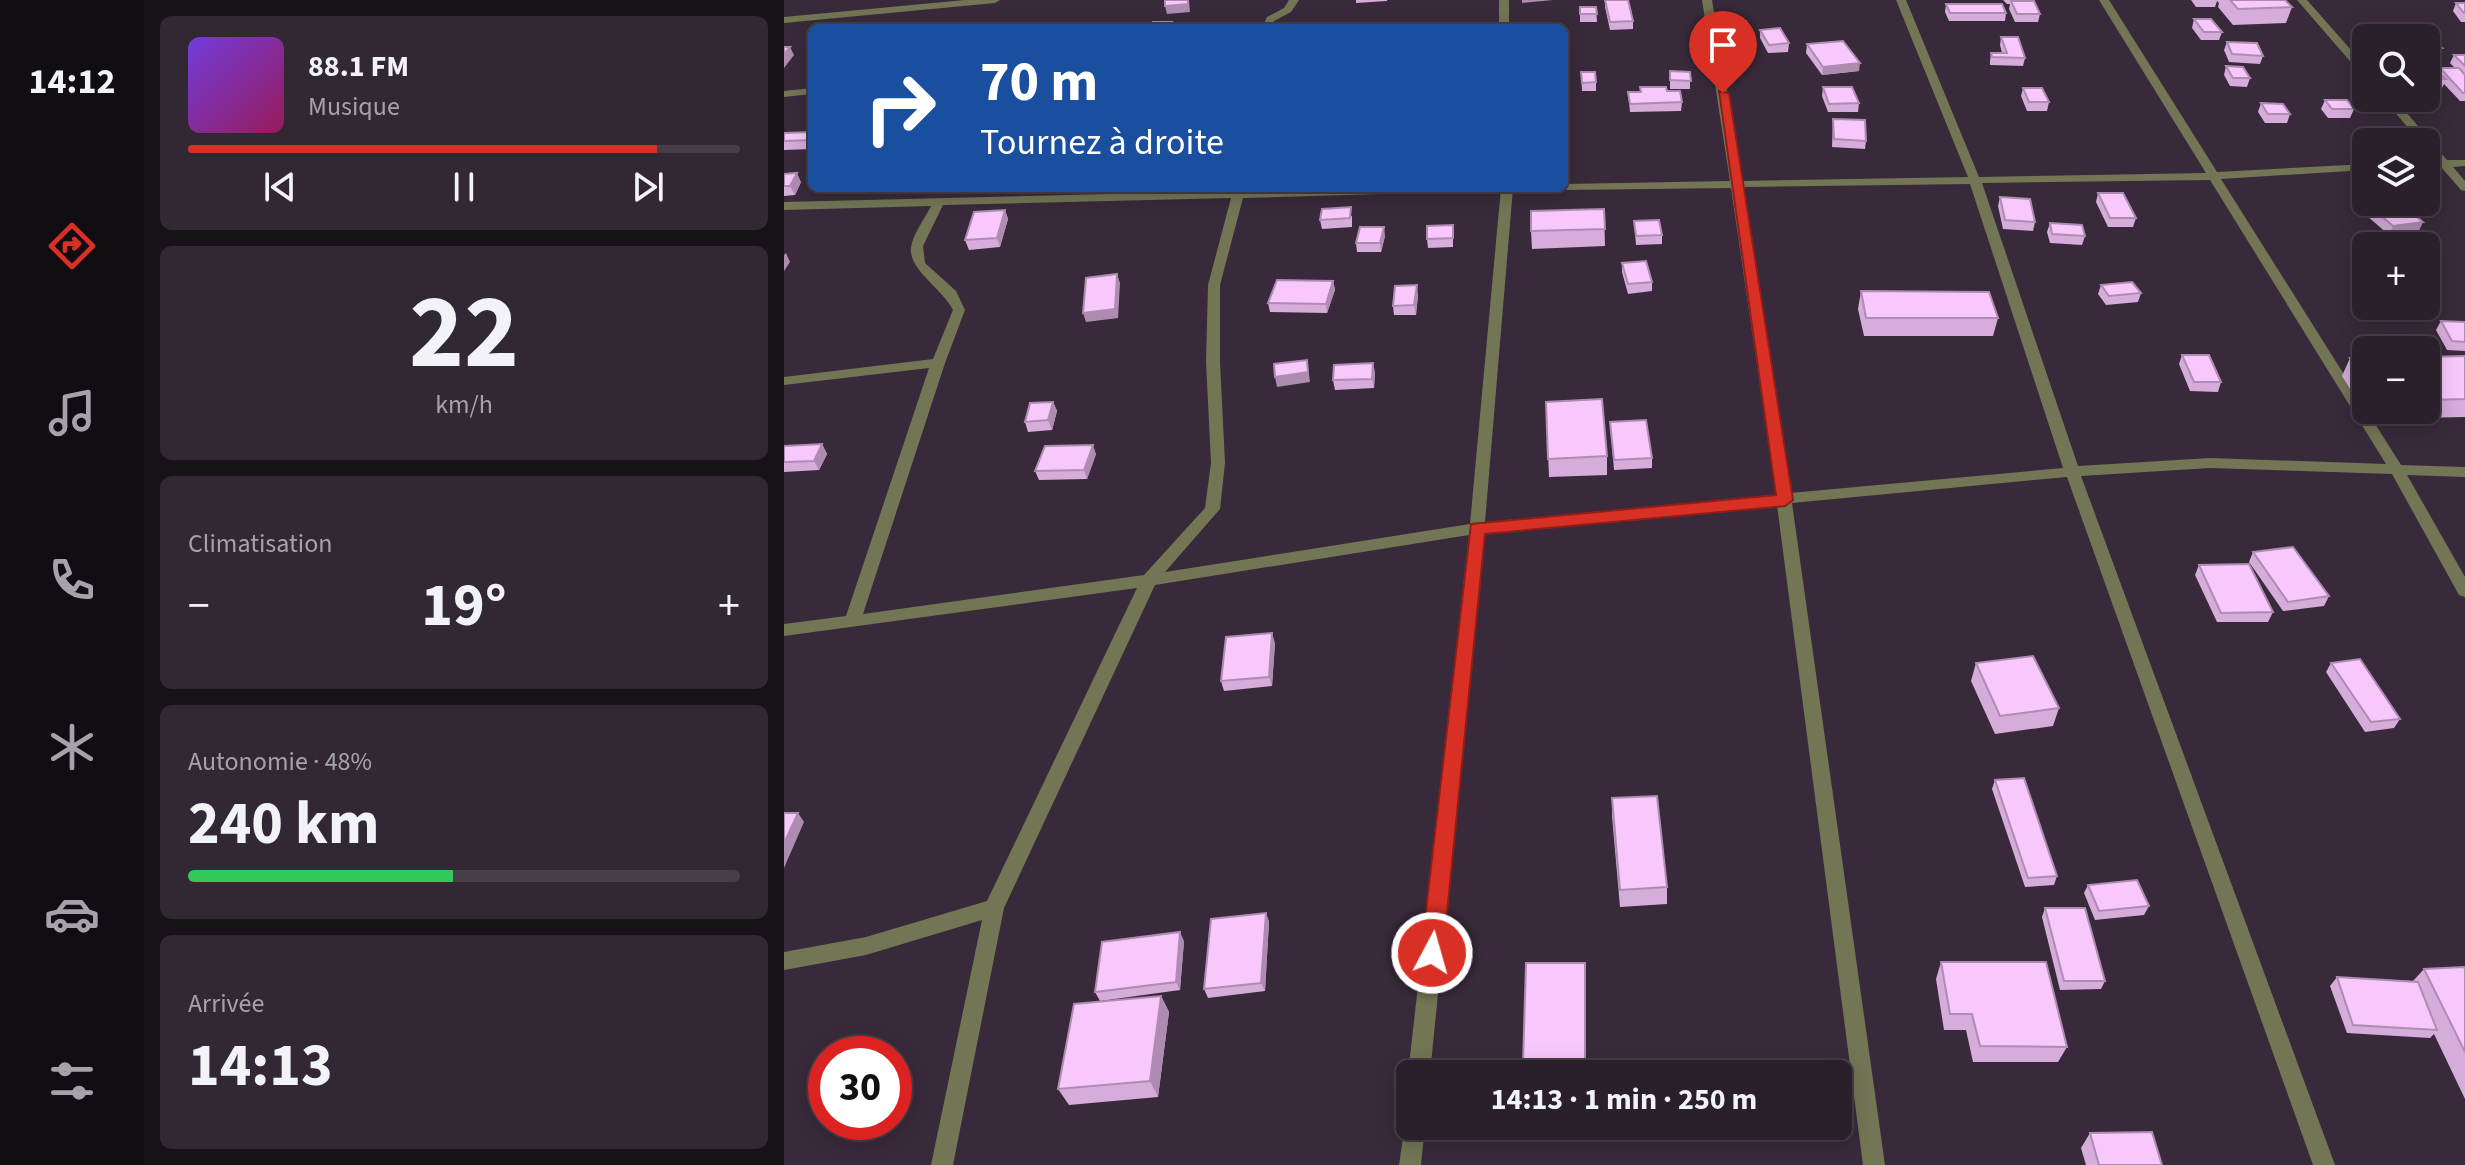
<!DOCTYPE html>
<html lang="fr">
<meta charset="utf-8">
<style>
body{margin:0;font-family:"Source Sans 3",sans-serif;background:#322834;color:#f1f3f6;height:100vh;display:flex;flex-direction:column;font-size:30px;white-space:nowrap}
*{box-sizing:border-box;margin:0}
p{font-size:26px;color:#a5a3a9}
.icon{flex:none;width:44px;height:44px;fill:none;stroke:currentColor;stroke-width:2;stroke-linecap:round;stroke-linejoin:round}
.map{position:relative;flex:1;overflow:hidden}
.sheet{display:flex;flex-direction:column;gap:16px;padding:16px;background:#171218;width:640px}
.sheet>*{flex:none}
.hud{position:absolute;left:24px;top:24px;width:760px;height:168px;border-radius:12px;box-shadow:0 4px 20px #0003,0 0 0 2px #463e48;background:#1a4fa0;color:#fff;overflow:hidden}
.tools{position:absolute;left:1568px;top:24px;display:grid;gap:16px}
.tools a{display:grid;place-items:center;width:88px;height:88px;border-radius:12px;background:#2a202c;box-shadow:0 4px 20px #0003,0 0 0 2px #463e48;font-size:40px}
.speed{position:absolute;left:24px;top:1036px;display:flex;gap:16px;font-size:40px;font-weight:700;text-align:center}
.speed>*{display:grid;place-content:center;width:104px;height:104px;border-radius:50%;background:#2a202c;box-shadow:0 4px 20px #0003,0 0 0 2px #463e48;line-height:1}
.speed .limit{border:12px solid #d22;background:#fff;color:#111}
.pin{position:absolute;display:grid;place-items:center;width:68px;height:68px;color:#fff;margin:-82px -34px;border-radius:50% 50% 50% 0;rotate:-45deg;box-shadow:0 0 8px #0007}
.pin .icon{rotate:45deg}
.me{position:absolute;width:88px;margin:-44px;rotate:6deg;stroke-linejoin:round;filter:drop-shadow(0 0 6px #0008)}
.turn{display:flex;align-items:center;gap:28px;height:168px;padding:0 40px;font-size:36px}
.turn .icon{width:104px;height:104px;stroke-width:2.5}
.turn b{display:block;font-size:56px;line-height:68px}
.big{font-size:60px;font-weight:700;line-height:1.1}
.sheet .card{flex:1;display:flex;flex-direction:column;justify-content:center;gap:12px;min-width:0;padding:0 28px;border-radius:12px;background:#322834}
.sheet .dial{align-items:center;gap:0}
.dial b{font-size:104px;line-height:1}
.song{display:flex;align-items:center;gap:24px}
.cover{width:96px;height:96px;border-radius:12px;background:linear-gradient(135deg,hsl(260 70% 55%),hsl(330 70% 35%))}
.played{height:8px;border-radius:4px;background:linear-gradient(90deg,#d93025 85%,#463e48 85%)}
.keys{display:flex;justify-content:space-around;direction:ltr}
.heat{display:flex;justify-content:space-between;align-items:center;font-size:44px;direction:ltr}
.charge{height:12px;border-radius:6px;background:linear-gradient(90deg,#34c759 48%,#463e48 0)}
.trip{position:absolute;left:612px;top:1060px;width:456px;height:80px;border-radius:12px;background:#2a202c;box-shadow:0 4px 20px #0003,0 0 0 2px #463e48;font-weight:700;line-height:80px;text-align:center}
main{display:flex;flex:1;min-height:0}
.tab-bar{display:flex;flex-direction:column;width:144px;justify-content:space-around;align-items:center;background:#110d12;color:#a5a3a9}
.tab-bar .icon{width:56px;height:56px}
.tab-bar .selected{color:#d93025}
.tab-bar b{font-size:36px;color:#f1f3f6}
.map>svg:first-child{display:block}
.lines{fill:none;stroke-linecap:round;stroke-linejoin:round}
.street{fill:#727655;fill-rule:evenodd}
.wall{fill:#d5acda}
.shaded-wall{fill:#ae8cb1}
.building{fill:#f8c8fd;stroke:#ae8cb1;stroke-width:2}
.route{fill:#d93025;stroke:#8d1f18;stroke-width:2}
</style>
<main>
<nav class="tab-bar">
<b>14:12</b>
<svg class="icon selected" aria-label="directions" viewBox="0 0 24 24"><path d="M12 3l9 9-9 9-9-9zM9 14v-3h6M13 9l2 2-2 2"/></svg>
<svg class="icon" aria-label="music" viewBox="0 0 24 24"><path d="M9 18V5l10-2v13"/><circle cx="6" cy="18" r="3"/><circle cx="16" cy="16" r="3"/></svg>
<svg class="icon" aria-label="phone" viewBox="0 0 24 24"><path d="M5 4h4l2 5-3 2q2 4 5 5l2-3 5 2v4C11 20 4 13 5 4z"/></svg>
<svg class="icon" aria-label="climate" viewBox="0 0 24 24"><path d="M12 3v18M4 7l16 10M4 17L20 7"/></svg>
<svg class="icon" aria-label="car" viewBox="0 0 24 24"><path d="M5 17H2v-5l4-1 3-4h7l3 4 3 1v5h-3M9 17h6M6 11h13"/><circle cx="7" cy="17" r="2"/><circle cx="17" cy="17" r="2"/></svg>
<svg class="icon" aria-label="filters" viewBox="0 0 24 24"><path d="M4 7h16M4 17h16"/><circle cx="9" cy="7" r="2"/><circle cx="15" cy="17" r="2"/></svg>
</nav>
<section class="sheet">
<div class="card">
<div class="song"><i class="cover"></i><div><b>88.1 FM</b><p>Musique</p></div></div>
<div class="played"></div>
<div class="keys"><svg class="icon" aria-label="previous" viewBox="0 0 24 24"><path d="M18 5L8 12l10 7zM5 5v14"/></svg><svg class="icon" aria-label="pause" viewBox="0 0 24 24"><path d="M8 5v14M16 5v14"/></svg><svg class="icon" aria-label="next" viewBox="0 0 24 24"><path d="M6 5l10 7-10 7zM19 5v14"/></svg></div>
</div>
<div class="card dial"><b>22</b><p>km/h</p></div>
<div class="card"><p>Climatisation</p>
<div class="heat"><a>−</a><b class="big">19°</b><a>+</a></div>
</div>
<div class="card"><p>Autonomie · 48%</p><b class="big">240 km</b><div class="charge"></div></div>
<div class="card"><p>Arrivée</p><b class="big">14:13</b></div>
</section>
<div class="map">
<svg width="1681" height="1165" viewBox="0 0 1681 1165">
<rect width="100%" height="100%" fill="#382a3a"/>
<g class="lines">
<path class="street" d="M181,0H216L211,3L0,23V17Z
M505,0H515L507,12L490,21L488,28H478L483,17L500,8Z
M715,0H725V28H715Z
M918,0H928L958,181L1184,177L1112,0H1122L1195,177L1422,173L1315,0H1325L1433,172L1582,164V170L1437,179L1617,465L1681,467V477L1623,475L1681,577V597L1675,595L1608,474L1426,468L1297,476L1551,1165H1529L1283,477L1008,503L1101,1165H1079L993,505L700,533L646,1074H626V1078L624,1074L685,535L371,585L220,908L169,1165H147L198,920L82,955L0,970V952L82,937L203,901L353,588L0,636V624L62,616L145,368L0,385V377L149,359L169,310C158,288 124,270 127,247C129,234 141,218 147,206L0,210V202L449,191L450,188H462L461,191L703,188L697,191L459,198L436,285V362L441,463L436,509L381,572L686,524L717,188H729L701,522L992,495L947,188L780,190L775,188H780V184L946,181ZM1426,180L1602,464L1426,458L1294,466L1198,183ZM1186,184L1279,468L1006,493L959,187ZM447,198L424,285L422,362L427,463L421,508L360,575L79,614L161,363L181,310L172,291L141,263L139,246L159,205Z
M1513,0H1523L1582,67V76L1578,75Z
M28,88V94L0,97V91Z
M1599,98H1610L1663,160H1681V166L1669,167L1681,181V191L1677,190L1657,167H1642V161L1651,160L1642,149V142H1636Z
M626,1117V1126H641L637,1165H615L622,1118Z"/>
</g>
<path class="wall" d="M572,0H603V1L572,3Z
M821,0L849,21V29L826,30L821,7Z
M1219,0H1237L1256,14L1254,22H1231L1225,9L1226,4H1223Z
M1407,0H1501L1508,7L1502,23L1449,25L1434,7L1435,3L1433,1L1431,7H1412Z
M1672,3H1681V22H1677L1669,11Z
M1162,4L1222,13L1221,21H1165L1161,12Z
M796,7H812L813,22H796Z
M1410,19L1438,32L1435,40H1417L1408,28Z
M933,22L968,34L967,42L938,44L932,31Z
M976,30L1005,43L1004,52L984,53L976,38Z
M1642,36L1658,48L1655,56L1642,57V38H1629Z
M1217,37L1241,58L1239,66L1206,65V61L1207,53H1218L1216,45Z
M1443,42L1479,56L1476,64L1445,62L1440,50Z
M1023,44L1075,71L1038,75L1022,53Z
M1670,55H1681V101H1676L1660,84L1658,88L1642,89V73H1654L1656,68H1671L1666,63Z
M1442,66L1466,78L1463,87L1446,86L1440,75Z
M886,71L906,72V89H886Z
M797,72L812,82V91H798Z
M1039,87L1075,103L1074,112H1044L1038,96Z
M1239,88L1265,102L1263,111H1243L1237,96Z
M883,91L898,102L897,111L846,112L844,92Z
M1606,98H1631L1630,100H1608Z
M1541,100L1570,109L1566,118H1544L1537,109Z
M1477,103L1506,114L1503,123H1481L1474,112Z
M1049,119L1082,141L1081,149L1048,147Z
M28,132V149L0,150V135Z
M0,174L17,182L11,195L0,196Z
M1314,193L1352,218L1349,227H1324L1312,202Z
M1216,197L1251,222L1249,231L1219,229L1214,206Z
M1579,200L1635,231L1605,235L1575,209Z
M820,209L821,246L748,249L747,231Z
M221,210L224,219L216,247L185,250L181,240Z
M568,216V227L538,229L536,220Z
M850,221L878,235V244L852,245Z
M1266,223L1301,236L1298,245L1266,243L1263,232Z
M669,225V247L644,248L643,239Z
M601,236L597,252H573L572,243Z
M838,263L868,282V291L844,294L838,272Z
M549,281L551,290L543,313L486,312L484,303Z
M1317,285L1357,293L1354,302L1322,305L1314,294Z
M1077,291L1214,318L1209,336H1080L1074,309Z
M634,295L632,315H610L609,306Z
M1657,321L1681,322V351L1663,350L1652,330Z
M1398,355L1437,382L1434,392L1406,391L1395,364Z
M1681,356V417L1585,419L1558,376L1566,358H1582V410H1642V357Z
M591,372L590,388L551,390L549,380Z
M269,402L273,411L268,430L244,432L241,422Z
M762,402L823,456V475L765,477Z
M826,422L868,458V468L830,470Z
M38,444L43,454L35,470L0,472V446Z
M312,454L303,479L255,480L251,471Z
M1469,552L1545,596L1540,606L1499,611L1465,562Z
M1415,565L1489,612L1484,622H1433L1411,575Z
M491,643L488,686L440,691L437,681Z
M1192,663L1275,708L1269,726L1211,734L1187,681Z
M1547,663L1616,719L1610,728L1581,732L1542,672Z
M1211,780L1273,876L1270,885L1241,887L1208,789Z
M828,798L883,887V904L836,907L828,816Z
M1304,885L1365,906L1360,915L1311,920L1300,893Z
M1261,908L1321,981L1317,989L1276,990L1258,917Z
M482,913L485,922L481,991L424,998L420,989Z
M400,941L396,990L316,1001L311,992Z
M1157,962L1283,1047L1274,1062H1189L1182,1030H1160L1152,979Z
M801,963L802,1074H741L739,1063Z
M1640,969H1681V1099L1650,1034L1646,1038L1563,1033L1546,986L1553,977L1629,981Z
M377,996L385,1012L374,1097L285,1105L274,1089Z
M1306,1133L1378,1165H1302L1297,1148Z"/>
<path class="shaded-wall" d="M405,0L406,12L383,14L381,6Z
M738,0H769L738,3Z
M6,47L10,55L0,68V54Z
M1076,63L1075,71L1038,75L1039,67Z
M13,173L17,182L11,195L6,186Z
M221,210L224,219L216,247L213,238Z
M1639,222L1635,231L1605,235L1609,226Z
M600,227L601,236L597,252L596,243Z
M2,253L6,262L0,271V255Z
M333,274L336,283L334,318L302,322L299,313Z
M549,281L551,290L543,313L542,304Z
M633,285L634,295L632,315L630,305Z
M523,360L526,382L493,387L491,377Z
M589,363L591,372L590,388L588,379Z
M269,402L273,411L268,430L264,420Z
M38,444L43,454L35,470L30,461Z
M309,445L312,454L303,479L300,470Z
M488,633L491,643L488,686L485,677Z
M14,813L20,822L0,868V843Z
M482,913L485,922L481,991L477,983Z
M396,932L400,941L396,990L392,982Z
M377,996L385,1012L374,1097L366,1081Z"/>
<path class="building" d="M381,0H404V4L381,6Z
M821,0H844L849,21L826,22Z
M1446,0H1501L1508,7L1454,9Z
M1227,1H1250L1256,14H1233Z
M1672,3H1681V13H1680Z
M1162,4H1218L1222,13H1166Z
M796,7H812L813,14H796Z
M1410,19H1427L1438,32H1420Z
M962,21L968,34L938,35L933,22Z
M369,22H388L386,28H367Z
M365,23L363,28H324L326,24Z
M996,28L1005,43L985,45L976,30Z
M1622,35L1626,38L1583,37Z
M1642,36L1658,48L1645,49L1642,47V38L1629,37Z
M1217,37H1234L1241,58L1208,57L1207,53H1223Z
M1059,41L1076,63L1039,67L1023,44Z
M1443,42L1473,43L1479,56L1448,54Z
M0,47H6L0,54Z
M1670,55H1681V66Z
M1442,66L1459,67L1466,78H1449Z
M1656,68H1675L1681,75V93H1679Z
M886,71L906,72L907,81L886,80Z
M797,72H811L812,82L798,83Z
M1642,73H1654L1662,79L1642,80Z
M856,87H882L883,91H896L898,102L846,104L844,92H857Z
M1039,87H1068L1075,103L1045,104Z
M1239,88H1258L1265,102H1245Z
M1541,100H1563L1570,109H1548Z
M1477,103L1499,104L1506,114H1484Z
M1049,119L1081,120L1082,141L1050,139Z
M28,132V140L0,141V135L1,133Z
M13,173L6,186H0V174Z
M1314,193H1339L1352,218H1326Z
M1216,197L1246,199L1251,222L1221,220Z
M1582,199V202H1615L1639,222L1609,226L1579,200Z
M567,207L566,218L536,220L538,209Z
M820,209L821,229L747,231V211Z
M221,210L213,238L181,240L190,212Z
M875,220L878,235L852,236L850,221Z
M1266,223L1298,225L1301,236L1268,234Z
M669,225V238L643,239V226Z
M576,227H600L596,243H572Z
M862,261L868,282L844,284L838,263Z
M333,274L331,309L299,313L302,278Z
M493,280L549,281L542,304L484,303Z
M1348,282L1357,293L1325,296L1317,285Z
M633,285L630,305L609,306L611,286Z
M1077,291L1205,292L1214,318H1082Z
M1657,321L1681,322V342L1668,341Z
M1398,355H1425L1437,382H1410Z
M1681,356V399L1642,400V357Z
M1566,358H1582V383Z
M523,360L524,372L491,377L490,364Z
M589,363L588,379L549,380L550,365Z
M818,399L823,456L764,459L762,402Z
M269,402L264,420L241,422L246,403Z
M862,420L868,458L830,460L826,422Z
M38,444L30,461L0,462V446Z
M309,445L300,470L251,471L261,446Z
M1509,547L1545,596L1504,602L1469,552Z
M1465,564L1489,612L1437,613L1415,565Z
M488,633L485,677L437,681L442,637Z
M1249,656L1275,708L1216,716L1192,663Z
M1576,659L1616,719L1587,722L1547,663Z
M1240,778L1273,876L1244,878L1211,780Z
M873,796L883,887L836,890L828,798Z
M0,813H14L0,843Z
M1353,880L1365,906L1315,911L1304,885Z
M1261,908H1301L1321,981H1280Z
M482,913L477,983L420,989L427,919Z
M396,932L392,982L311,992L318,942Z
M1157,962H1262L1283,1047L1196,1046L1188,1014H1166Z
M742,963H801V1062L739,1063Z
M1680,967L1681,969V1052L1640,969Z
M1553,977L1634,982L1653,1030L1569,1025Z
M377,996L366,1081L274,1089L290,1004Z
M1368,1132L1378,1165H1315L1306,1133Z"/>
<path class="route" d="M935,91L945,93L1009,500L1001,506L701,534L659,953L656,960L648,963L640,960L637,953L687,524L992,495Z"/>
</svg>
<div class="tools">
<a><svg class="icon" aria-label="search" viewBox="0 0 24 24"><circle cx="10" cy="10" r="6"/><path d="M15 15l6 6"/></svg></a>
<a><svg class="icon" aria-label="layers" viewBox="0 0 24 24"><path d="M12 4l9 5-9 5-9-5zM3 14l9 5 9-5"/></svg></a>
<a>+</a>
<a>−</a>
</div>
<div class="speed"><div class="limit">30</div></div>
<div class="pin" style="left:939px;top:93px;background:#d93025"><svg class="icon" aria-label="arrive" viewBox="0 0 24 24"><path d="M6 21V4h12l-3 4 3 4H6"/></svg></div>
<svg class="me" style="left:648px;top:953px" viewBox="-20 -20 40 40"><circle r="17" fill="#d93025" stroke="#fff" stroke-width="3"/><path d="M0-11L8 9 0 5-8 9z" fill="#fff"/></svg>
<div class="trip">14:13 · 1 min · 250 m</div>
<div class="hud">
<div class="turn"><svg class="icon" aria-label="right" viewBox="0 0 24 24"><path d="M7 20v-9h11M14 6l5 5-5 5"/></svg><div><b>70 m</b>Tournez à droite</div></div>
</div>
</div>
</main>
